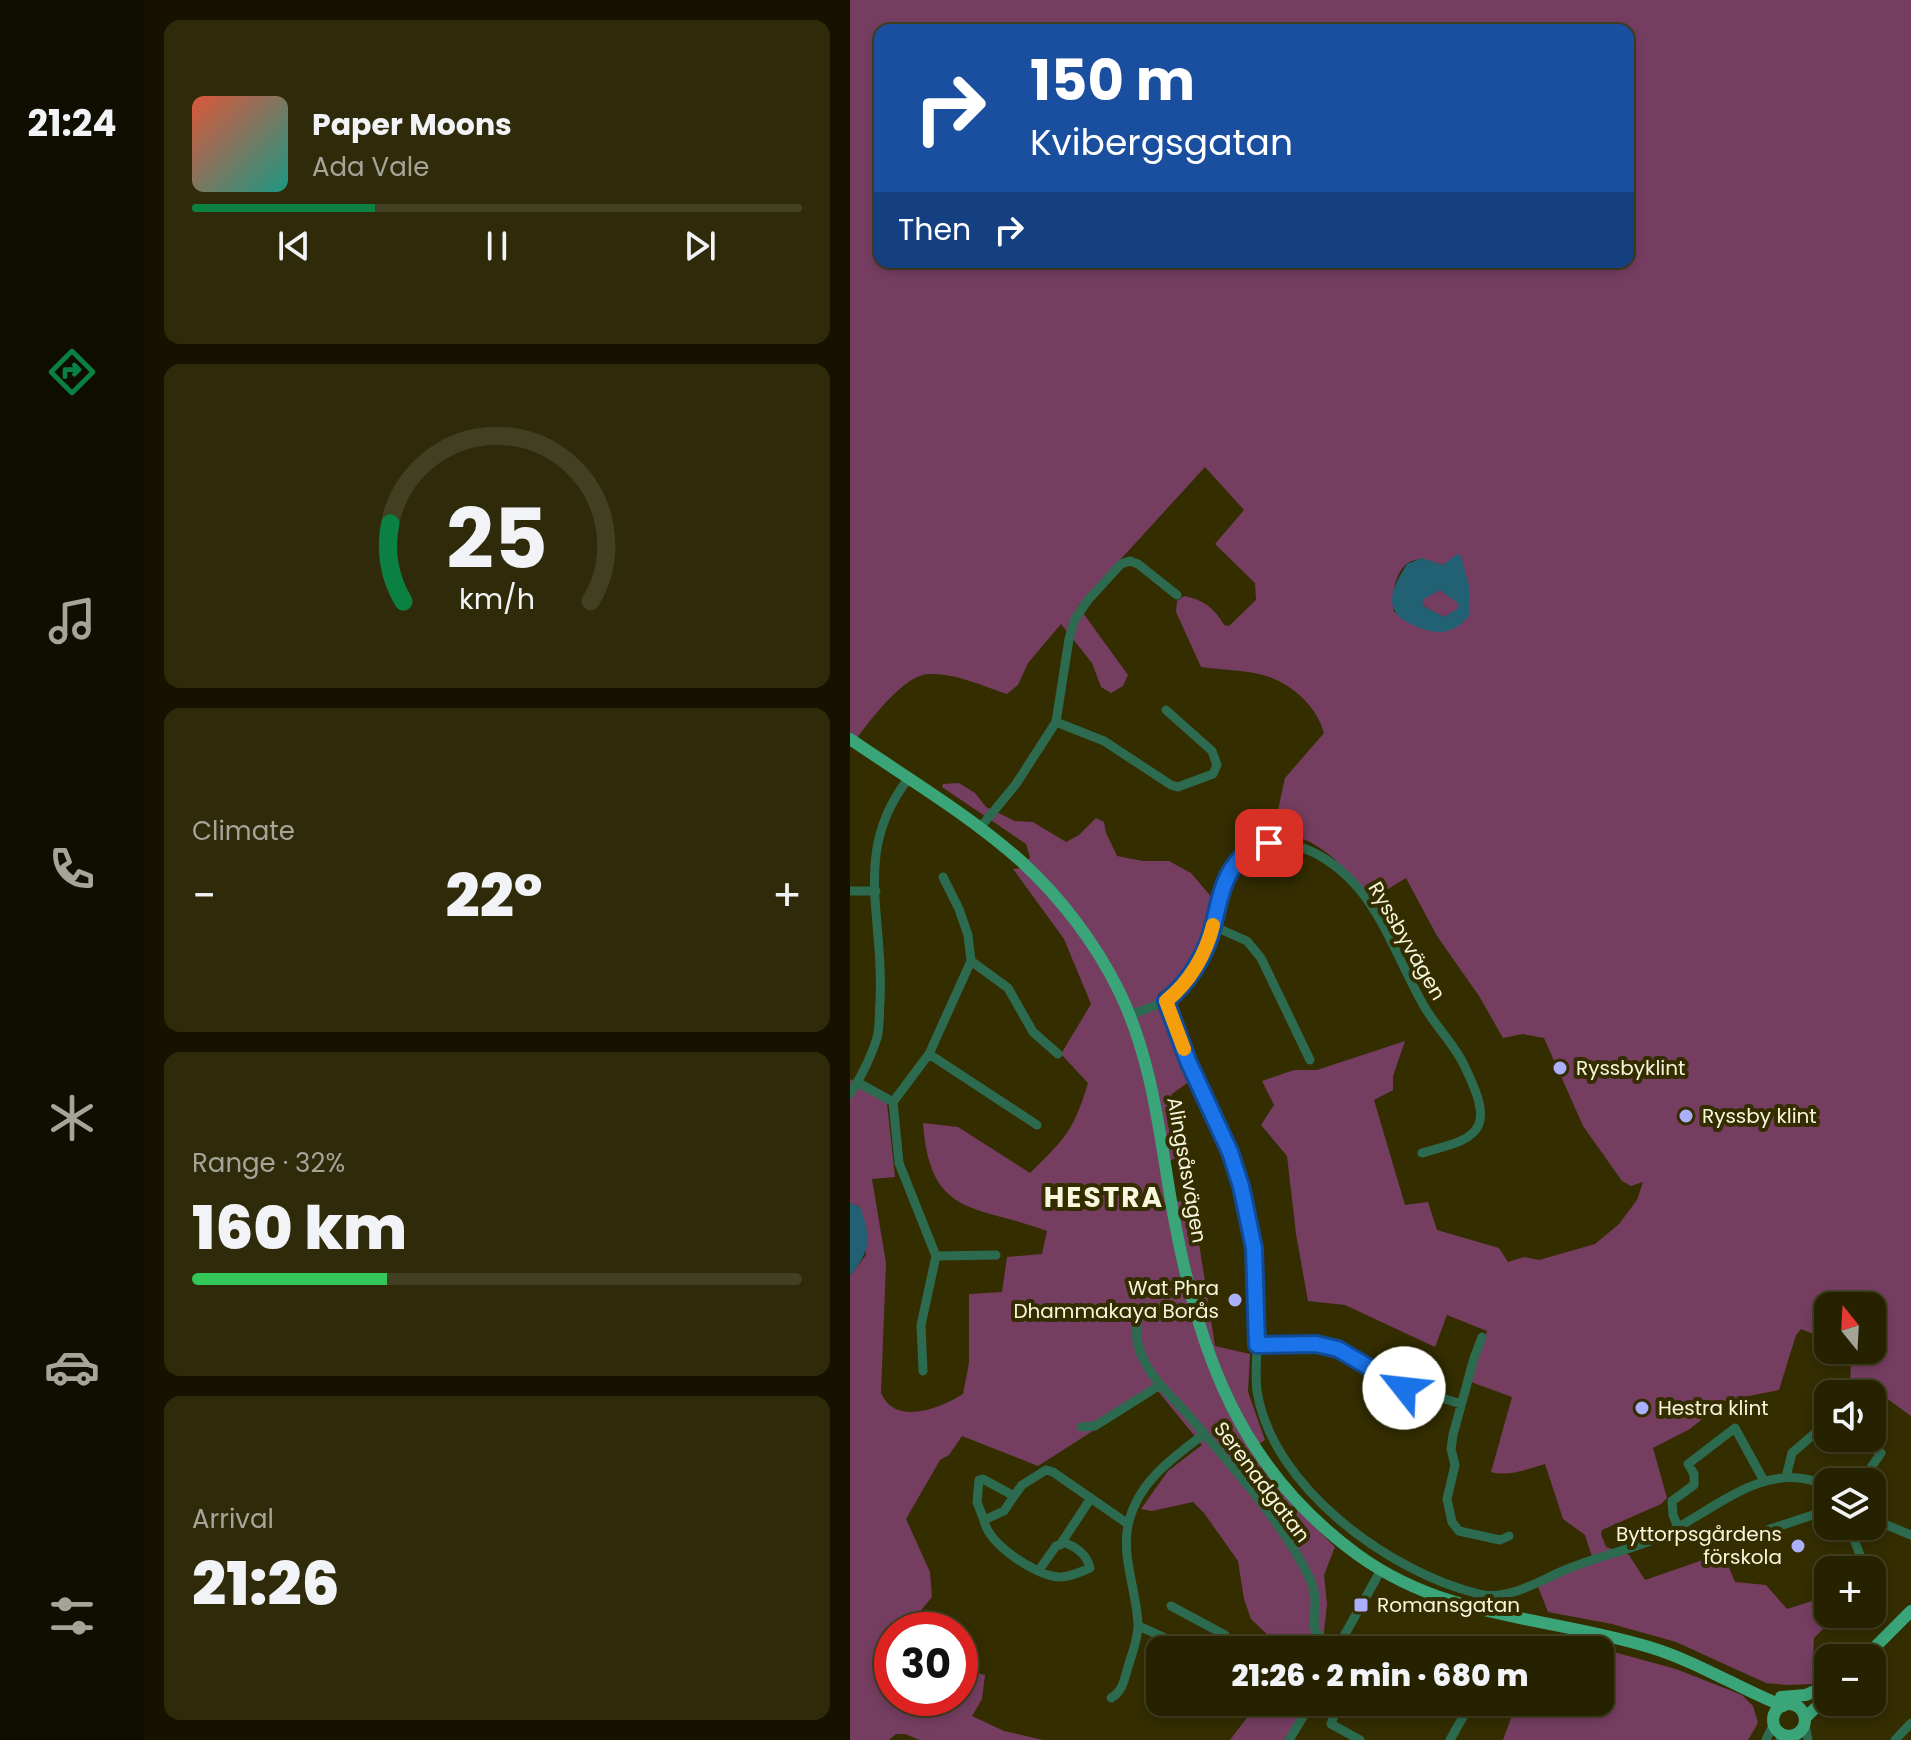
<!DOCTYPE html>
<meta charset="utf-8">
<style>
body{margin:0;font-family:Poppins,sans-serif;background:#2e2a0a;color:#f1f3f6;height:100vh;display:flex;flex-direction:column;font-size:30px;white-space:nowrap}
*{box-sizing:border-box;margin:0}
p{font-size:26px;color:#a4a499}
.icon{flex:none;width:44px;height:44px;fill:none;stroke:currentColor;stroke-width:2;stroke-linecap:round;stroke-linejoin:round}
.map{position:relative;flex:1;overflow:hidden}
.side{display:flex;flex-direction:column;gap:20px;padding:20px;background:#151300;width:706px}
.side>*{flex:none}
.banner{position:absolute;left:24px;top:24px;width:760px;height:244px;border-radius:16px;box-shadow:0 4px 12px #0003,0 0 0 2px #423f22;background:#1a4fa0;color:#fff;overflow:hidden}
.needle{width:52px;rotate:342deg}
.fabs{position:absolute;left:964px;top:1292px;display:grid;gap:16px}
.fabs a{display:grid;place-items:center;width:72px;height:72px;border-radius:16px;background:#262200;box-shadow:0 4px 12px #0003,0 0 0 2px #423f22;font-size:40px}
.speed{position:absolute;left:24px;top:1612px;display:flex;gap:16px;font-size:40px;font-weight:700;text-align:center}
.speed>*{display:grid;place-content:center;width:104px;height:104px;border-radius:50%;background:#262200;box-shadow:0 4px 12px #0003,0 0 0 2px #423f22;line-height:1}
.speed .limit{border:12px solid #d22;background:#fff;color:#111}
.pin{position:absolute;display:grid;place-items:center;width:68px;height:68px;color:#fff;margin:-34px;border-radius:16px;box-shadow:0 4px 12px #0006}
.me{position:absolute;width:88px;margin:-44px;rotate:299deg;stroke-linejoin:round;filter:drop-shadow(0 0 6px #0008)}
.turn{display:flex;align-items:center;gap:28px;height:168px;padding:0 24px;font-size:36px}
.turn .icon{width:104px;height:104px;stroke-width:2.5}
.turn b{display:block;font-size:56px;line-height:68px}
.then{display:flex;align-items:center;height:76px;padding:0 24px;background:#0003;gap:16px;font-size:30px}
.big{font-size:60px;font-weight:800;line-height:1.1}
.side .tile{flex:1;display:flex;flex-direction:column;justify-content:center;gap:12px;min-width:0;padding:0 28px;border-radius:16px;background:#2e2a0a}
.side .dial{align-items:center;gap:0}
.dial svg{height:208px;overflow:visible;fill:none;stroke:#423f22;stroke-width:7;stroke-linecap:round;text-anchor:middle}
.dial text{fill:#f1f3f6;stroke:none}
.song{display:flex;align-items:center;gap:24px}
.cover{width:96px;height:96px;border-radius:12px;background:linear-gradient(135deg,hsl(10 70% 55%),hsl(170 70% 35%))}
.played{height:8px;border-radius:4px;background:linear-gradient(90deg,#0b8043 30%,#423f22 30%)}
.keys{display:flex;justify-content:space-around;direction:ltr}
.heat{display:flex;justify-content:space-between;align-items:center;font-size:44px;direction:ltr}
.charge{height:12px;border-radius:6px;background:linear-gradient(90deg,#34c759 32%,#423f22 0)}
.trip{position:absolute;left:296px;top:1636px;width:468px;height:80px;border-radius:16px;background:#262200;box-shadow:0 4px 12px #0003,0 0 0 2px #423f22;font-weight:800;line-height:80px;text-align:center}
main{display:flex;flex:1;min-height:0}
.tabs{display:flex;flex-direction:column;width:144px;justify-content:space-around;align-items:center;background:#0f0e00;color:#a4a499}
.tabs .icon{width:56px;height:56px}
.tabs .active{color:#0b8043}
.tabs b{font-size:36px;color:#f1f3f6}
.map>svg:first-child{display:block}
.green{fill:#753e61;fill-rule:evenodd}
.water{fill:#226073;fill-rule:evenodd}
.lines{fill:none;stroke-linecap:round;stroke-linejoin:round}
.minor{stroke:#2d6b50;stroke-width:9}
.major{stroke:#39a578;stroke-width:12}
.route-casing{stroke:#114b97;stroke-width:20}
.route{stroke:#1a73e8;stroke-width:14}
.slow{stroke:#f59e0b;stroke-width:14}
.poi-dot{fill:#acaffb;stroke:#332d00;stroke-width:3}
.labels{text-anchor:middle;dominant-baseline:central;stroke-width:8;stroke-linejoin:round;paint-order:stroke}
.street-label{font-size:20px;fill:#f8f6dd;stroke:#332d00}
.poi-label{font-size:20px;fill:#f8f6dd;stroke:#332d00;text-anchor:start}
.district-label{font-size:28px;font-weight:bold;letter-spacing:2px;fill:#f8f6dd;stroke:#332d00}
</style>
<main>
<nav class="tabs">
<b>21:24</b>
<svg class="icon active" aria-label="directions" viewBox="0 0 24 24"><path d="M12 3l9 9-9 9-9-9zM9 14v-3h6M13 9l2 2-2 2"/></svg>
<svg class="icon" aria-label="music" viewBox="0 0 24 24"><path d="M9 18V5l10-2v13"/><circle cx="6" cy="18" r="3"/><circle cx="16" cy="16" r="3"/></svg>
<svg class="icon" aria-label="phone" viewBox="0 0 24 24"><path d="M5 4h4l2 5-3 2q2 4 5 5l2-3 5 2v4C11 20 4 13 5 4z"/></svg>
<svg class="icon" aria-label="climate" viewBox="0 0 24 24"><path d="M12 3v18M4 7l16 10M4 17L20 7"/></svg>
<svg class="icon" aria-label="car" viewBox="0 0 24 24"><path d="M5 17H2v-5l4-1 3-4h7l3 4 3 1v5h-3M9 17h6M6 11h13"/><circle cx="7" cy="17" r="2"/><circle cx="17" cy="17" r="2"/></svg>
<svg class="icon" aria-label="filters" viewBox="0 0 24 24"><path d="M4 7h16M4 17h16"/><circle cx="9" cy="7" r="2"/><circle cx="15" cy="17" r="2"/></svg>
</nav>
<section class="side">
<div class="tile">
<div class="song"><i class="cover"></i><div><b>Paper Moons</b><p>Ada Vale</p></div></div>
<div class="played"></div>
<div class="keys"><svg class="icon" aria-label="previous" viewBox="0 0 24 24"><path d="M18 5L8 12l10 7zM5 5v14"/></svg><svg class="icon" aria-label="pause" viewBox="0 0 24 24"><path d="M8 5v14M16 5v14"/></svg><svg class="icon" aria-label="next" viewBox="0 0 24 24"><path d="M6 5l10 7-10 7zM19 5v14"/></svg></div>
</div>
<div class="tile dial"><svg viewBox="0 0 100 80">
<path d="M14 69A42 42 0 1 1 86 69"/>
<path d="M14 69A42 42 0 0 1 9 39" stroke="#0b8043"/>
<text x="50" y="56" font-size="32" font-weight="700">25</text>
<text x="50" y="72" font-size="11">km/h</text>
</svg></div>
<div class="tile"><p>Climate</p>
<div class="heat"><a>−</a><b class="big">22°</b><a>+</a></div>
</div>
<div class="tile"><p>Range · 32%</p><b class="big">160 km</b><div class="charge"></div></div>
<div class="tile"><p>Arrival</p><b class="big">21:26</b></div>
</section>
<div class="map">
<svg width="1061" height="1740" viewBox="0 0 1061 1740">
<rect width="100%" height="100%" fill="#332d00"/>
<path class="green" d="M0,0H1061V1416L1011,1380L1000,1382L1001,1363L993,1350H1022V1306H978V1340L951,1329L946,1335L929,1390L874,1401L840,1429L803,1448L817,1498L811,1504L752,1530L751,1534L756,1547L779,1555L795,1580L873,1553L885,1582L916,1585L937,1609L978,1596V1614H988L964,1638L962,1684L937,1685L916,1683L826,1642L762,1624L698,1612L687,1584L743,1560L735,1535L713,1519L695,1464C678,1469 659,1477 641,1472L662,1397L621,1382L637,1331L597,1315L585,1347L495,1305L458,1301L446,1234L437,1156L411,1125L424,1105L412,1081L444,1070H467L555,1041L543,1076V1090L524,1100L555,1205L578,1202L587,1230L649,1248L658,1262L674,1257L689,1260L745,1244L769,1224L787,1200L793,1182L781,1186L772,1181L733,1126L694,1038L673,1034L653,1038L629,996L587,936L556,878L520,900C497,868 466,833 423,833L435,778L474,733C466,705 441,683 413,675C394,670 371,670 351,667L326,612L327,601L334,596C352,599 365,608 374,625L379,626L406,600L405,583L365,544L394,510L355,467L228,606L278,675L273,686L261,693L251,687L242,663L211,624L178,663L168,685L157,694C133,686 105,673 79,674C55,674 21,719 7,738L0,733ZM30,30H778V262H30ZM611,556L614,572L613,623L544,612C541,597 545,567 562,561C574,557 582,562 593,565Z
M590,590L609,603L608,609L594,617L575,607L572,603L573,599Z
M109,783L125,793L136,807L165,821L183,822L216,842L229,835L246,818L254,822L256,833L267,856L293,861H319L341,873L364,900C353,937 342,972 308,994L340,1081L322,1094L319,1102L328,1122L324,1136L328,1157L311,1165L312,1182L317,1202L336,1201L345,1217L365,1346L400,1354L398,1392L415,1440L400,1450L448,1510L485,1547L474,1575L477,1604L472,1650H422L424,1641L401,1619L394,1599L388,1561L354,1513L343,1502L302,1511L291,1509L318,1471L352,1445L307,1390L188,1466L112,1436L99,1455L90,1460L56,1519L80,1572L82,1597L67,1615L62,1630H42V1698H110V1668L135,1675L132,1699L122,1716L154,1731L193,1740H70L55,1734H46L39,1740H0V1276L16,1255L10,1207L0,1203V1079L37,1103L45,1177L22,1179L36,1263L31,1393C45,1426 89,1409 113,1394L119,1363V1294L152,1292L157,1257L192,1254L197,1231C126,1204 80,1219 73,1123L108,1127L180,1173C215,1139 224,1130 238,1083L211,1054L241,1004L214,939L163,869L172,868L180,857L176,844L92,787L93,784Z
M716,1639L826,1669L892,1695L903,1706L908,1723L898,1740H653L667,1702H750V1650H700Z
M409,1702H458L449,1721L434,1740H380Z"/>
<path class="water" d="M607,554L611,556L620,590V615C605,632 592,636 570,628C532,614 538,594 557,564L572,558L593,565ZM590,590L609,604L607,609L594,617L575,607L572,603L574,599Z
M0,1203L10,1207C21,1239 22,1248 0,1276Z"/>
<g class="lines">
<path class="minor" d="M206,722L254,741L321,785L328,787L363,774L367,765L362,751L316,710
M129,829L166,784L206,722L219,639L225,619L238,600L271,564L280,561L288,564L327,595
M0,891H26
M363,926L397,941L411,958L460,1060
M121,961L158,988L183,1032L208,1054
M316,1001C326,1020 330,1043 339,1063C360,1113 389,1161 398,1215C406,1257 407,1300 407,1342C407,1358 405,1375 407,1391C422,1487 539,1572 629,1594C658,1601 689,1581 715,1570C745,1557 777,1551 807,1538C860,1515 917,1454 978,1487
M279,1015C296,1009 315,1004 327,991C341,976 352,958 359,939C373,902 377,838 432,843C462,846 491,867 509,889C537,923 552,968 574,1006C586,1027 605,1045 615,1067C622,1082 635,1108 629,1124C622,1143 590,1147 572,1153
M79,1054L187,1125
M7,1082L43,1102L49,1163L86,1256L71,1325L73,1371
M0,1094C11,1077 21,1057 27,1038C30,1027 29,1013 30,1001C35,917 1,853 58,779
M43,1102L79,1054L121,961L118,935L109,909L93,877
M86,1256L146,1255
M293,1307C283,1326 285,1345 296,1364C306,1384 324,1398 339,1416C378,1462 433,1522 459,1577C470,1601 462,1609 465,1631L474,1640L487,1648
M632,1337L624,1358L603,1435L601,1449L605,1465L597,1499L602,1522L609,1531L650,1540L659,1536
M407,1345L466,1344L488,1349L541,1382L611,1404
M231,1427L245,1426L310,1385
M936,1477L942,1453L978,1422
M1011,1482L1031,1453L1012,1438
M164,1496L154,1511L134,1520L127,1502L129,1480L133,1479L164,1496L172,1485L196,1470L203,1472L278,1524
M1022,1519L1061,1535
M134,1520C138,1544 185,1575 208,1577C218,1578 231,1572 240,1568C237,1555 226,1546 214,1543L206,1546L189,1570
M828,1527L823,1515L822,1501L844,1485V1474L838,1464L885,1428L914,1481
M1000,1528L1011,1558V1570
M914,1531L966,1514H978
M210,1545L241,1498
M288,1626C313,1635 345,1659 374,1646L375,1635L321,1606
M486,1650L531,1570
M261,1698C273,1691 274,1680 278,1667C282,1653 288,1640 288,1625C287,1591 270,1555 279,1521C289,1481 324,1457 354,1434
M489,1702L481,1724L510,1740
M589,1702L614,1715L600,1740
M955,1725L958,1740
M439,1740L462,1702
M916,1740L924,1723
M930,1740L936,1736
M1045,1740L1061,1723"/>
<path class="major" d="M0,739C57,778 121,816 173,863C211,898 246,944 269,991C304,1063 310,1141 324,1218C350,1356 390,1469 508,1555C598,1620 698,1616 799,1647C846,1661 888,1688 933,1706
M1014,1658L1061,1611
M931,1697L956,1695L978,1685
M923 1720a16 16 0 1 1 32 0a16 16 0 1 1-32 0Z
M955,1718L978,1696"/>
</g>
<g class="lines">
<defs>
<path id="route" d="M419,843C409,847 398,850 391,858C371,876 368,910 361,934C353,959 337,984 316,1001L338,1061L380,1152L391,1186L404,1248L407,1345L466,1344L488,1349L554,1388"/>
</defs>
<use href="#route" class="route-casing"/>
<use href="#route" class="route"/>
<path class="slow" d="M334,1049L316,1001C340,982 356,954 363,925"/>
</g>
<g class="poi-dot">
<circle cx="710" cy="1068" r="8"/>
<circle cx="836" cy="1116" r="8"/>
<circle cx="385" cy="1300" r="8"/>
<circle cx="792" cy="1408" r="8"/>
<circle cx="948" cy="1546" r="8"/>
<rect x="503" y="1597" width="16" height="16" rx="4"/>
</g>
<g class="labels">
<g class="street-label">
<text transform="translate(557 941) rotate(60)">Ryssbyvägen</text>
<text transform="translate(337 1170) rotate(80)">Alingsåsvägen</text>
<text transform="translate(412 1482) rotate(53)">Serenadgatan</text>
</g>
<g class="poi-label">
<text x="726" y="1068">Ryssbyklint</text>
<text x="852" y="1116">Ryssby klint</text>
<text x="369" y="1288" text-anchor="end">Wat Phra<tspan x="369" dy="23">Dhammakaya Borås</tspan></text>
<text x="808" y="1408">Hestra klint</text>
<text x="932" y="1534" text-anchor="end">Byttorpsgårdens<tspan x="932" dy="23">förskola</tspan></text>
<text x="527" y="1605">Romansgatan</text>
</g>
<g class="district-label">
<text x="254" y="1197">HESTRA</text>
</g>
</g>
</svg>
<div class="fabs">
<a><svg class="needle" viewBox="-14 -14 28 28"><path d="M0-13l5 13h-10z" fill="#e53935"/><path d="M0 13l5-13h-10z" fill="#a4a499"/></svg></a>
<a><svg class="icon" aria-label="sound" viewBox="0 0 24 24"><path d="M4 9h4l5-4v14l-5-4H4zM17 9q2 3 0 6"/></svg></a>
<a><svg class="icon" aria-label="layers" viewBox="0 0 24 24"><path d="M12 4l9 5-9 5-9-5zM3 14l9 5 9-5"/></svg></a>
<a>+</a>
<a>−</a>
</div>
<div class="speed"><div class="limit">30</div></div>
<div class="pin" style="left:419px;top:843px;background:#d93025"><svg class="icon" aria-label="arrive" viewBox="0 0 24 24"><path d="M6 21V4h12l-3 4 3 4H6"/></svg></div>
<svg class="me" style="left:554px;top:1388px" viewBox="-20 -20 40 40"><circle r="19" fill="#fff"/><path d="M0-13L10 11 0 6-10 11z" fill="#1a73e8"/></svg>
<div class="trip">21:26 · 2 min · 680 m</div>
<div class="banner">
<div class="turn"><svg class="icon" aria-label="right" viewBox="0 0 24 24"><path d="M7 20v-9h11M14 6l5 5-5 5"/></svg><div><b>150 m</b>Kvibergsgatan</div></div>
<div class="then">Then<svg class="icon" aria-label="right" viewBox="0 0 24 24"><path d="M7 20v-9h11M14 6l5 5-5 5"/></svg></div>
</div>
</div>
</main>
